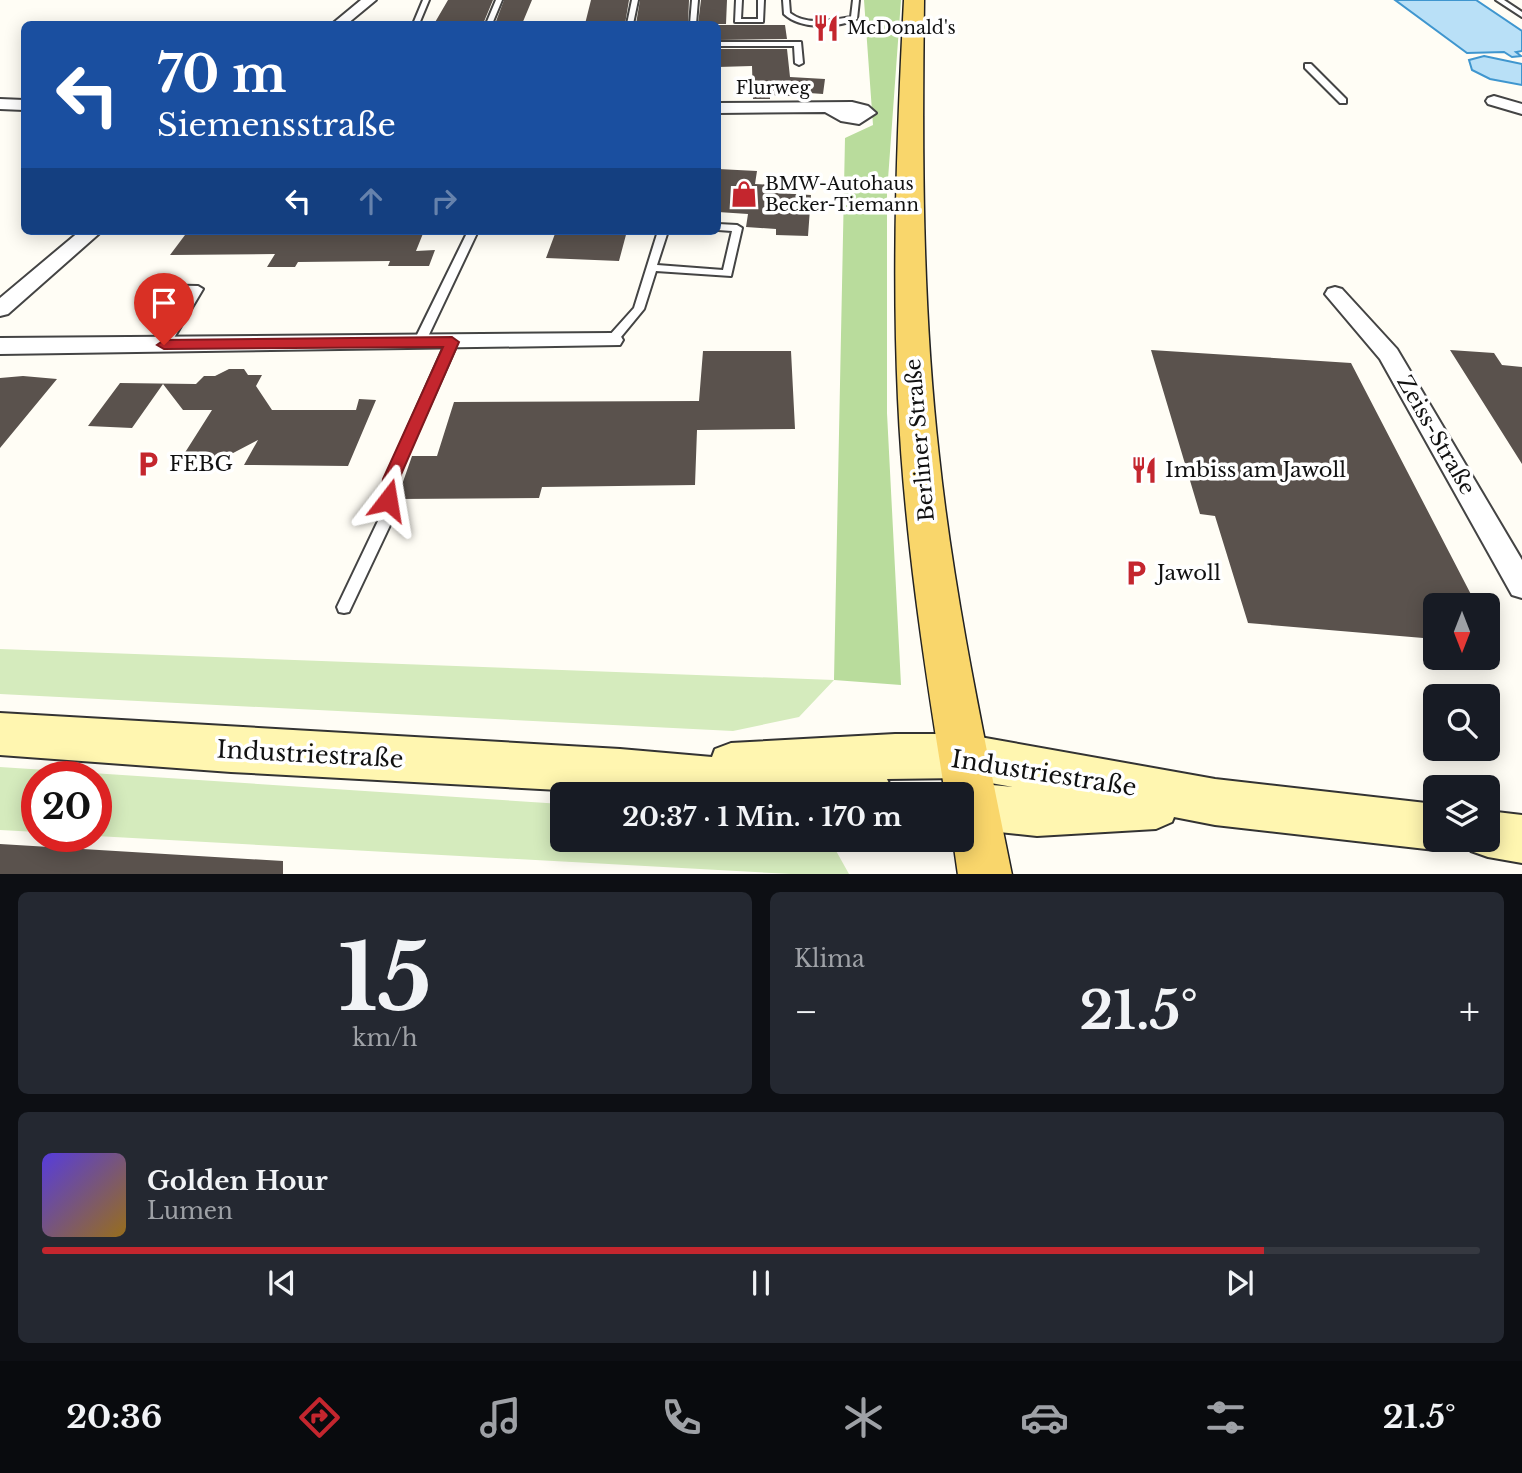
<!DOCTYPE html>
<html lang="de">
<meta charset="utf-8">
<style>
body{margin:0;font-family:"Libre Baskerville",serif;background:#242831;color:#f1f3f6;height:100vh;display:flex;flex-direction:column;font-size:26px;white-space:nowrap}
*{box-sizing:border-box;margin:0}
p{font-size:23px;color:#9ea1a6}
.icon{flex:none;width:38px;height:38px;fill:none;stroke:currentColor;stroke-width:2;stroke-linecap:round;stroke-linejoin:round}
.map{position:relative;height:874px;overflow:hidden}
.panel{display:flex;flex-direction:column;gap:18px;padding:18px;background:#0d0f14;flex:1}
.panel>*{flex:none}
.top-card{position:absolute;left:21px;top:21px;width:700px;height:214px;border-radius:10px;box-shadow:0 4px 18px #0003;background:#1a4fa0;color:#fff;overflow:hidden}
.needle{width:46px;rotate:180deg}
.fabs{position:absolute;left:1423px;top:593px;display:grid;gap:14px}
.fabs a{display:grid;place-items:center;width:77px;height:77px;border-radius:10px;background:#171b24;box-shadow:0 4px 18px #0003;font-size:35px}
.speed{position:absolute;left:21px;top:761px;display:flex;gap:14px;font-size:35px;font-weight:700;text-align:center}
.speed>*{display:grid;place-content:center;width:91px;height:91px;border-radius:50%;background:#171b24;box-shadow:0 4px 18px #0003;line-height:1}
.speed .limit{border:10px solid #d22;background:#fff;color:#111}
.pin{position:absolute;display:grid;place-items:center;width:60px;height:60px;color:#fff;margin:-72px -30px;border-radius:50% 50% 50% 0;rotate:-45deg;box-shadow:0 0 7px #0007}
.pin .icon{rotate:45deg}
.me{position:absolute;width:77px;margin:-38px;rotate:14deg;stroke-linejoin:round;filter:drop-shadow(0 0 5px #0008)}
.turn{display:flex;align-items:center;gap:24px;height:147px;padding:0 21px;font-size:32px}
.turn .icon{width:91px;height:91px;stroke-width:2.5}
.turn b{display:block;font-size:49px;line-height:60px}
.lanes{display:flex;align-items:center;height:66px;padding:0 21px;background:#0003;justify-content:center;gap:35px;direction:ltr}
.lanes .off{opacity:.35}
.big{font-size:52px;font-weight:800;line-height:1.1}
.panel .card{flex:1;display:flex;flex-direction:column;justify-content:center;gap:10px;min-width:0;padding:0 24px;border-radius:10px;background:#242831}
.panel .dial{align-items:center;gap:0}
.dial b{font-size:91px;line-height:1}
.song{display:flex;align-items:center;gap:21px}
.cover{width:84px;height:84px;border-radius:10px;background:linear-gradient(135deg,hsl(250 70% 55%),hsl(40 70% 35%))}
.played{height:7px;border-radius:4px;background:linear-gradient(90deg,#c4262e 85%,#363941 85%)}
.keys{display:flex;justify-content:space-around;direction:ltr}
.heat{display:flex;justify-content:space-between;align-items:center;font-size:38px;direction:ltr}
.panel .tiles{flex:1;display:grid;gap:18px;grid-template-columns:1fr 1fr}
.card:last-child{grid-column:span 2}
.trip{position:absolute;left:550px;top:782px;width:424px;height:70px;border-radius:10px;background:#171b24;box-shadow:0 4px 18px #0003;font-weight:800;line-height:70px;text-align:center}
.menu{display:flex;height:112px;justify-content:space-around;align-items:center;background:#090b0e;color:#9ea1a6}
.menu .icon{width:49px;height:49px}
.menu .selected{color:#c4262e}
.menu b{font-size:32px;color:#f1f3f6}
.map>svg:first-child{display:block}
.green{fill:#d5ebbd}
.forest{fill:#b9dc9c}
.water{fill:#b9e0f7;stroke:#3f96cf;stroke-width:2}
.building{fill:#5a524d}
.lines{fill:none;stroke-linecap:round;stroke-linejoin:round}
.lane-casing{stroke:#444;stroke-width:4}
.street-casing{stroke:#444;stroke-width:4}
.secondary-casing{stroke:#333;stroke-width:4}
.primary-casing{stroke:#222;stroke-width:3}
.lane{fill:#fff;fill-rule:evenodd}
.street{fill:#fff;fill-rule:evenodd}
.secondary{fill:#fff6b0;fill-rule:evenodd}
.primary{fill:#f9d66b;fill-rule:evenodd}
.route{fill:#c4262e;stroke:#7f191e;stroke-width:2}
.labels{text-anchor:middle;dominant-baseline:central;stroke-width:7;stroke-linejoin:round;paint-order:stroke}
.far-poi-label{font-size:18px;fill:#111;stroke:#fff;text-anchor:start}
.far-street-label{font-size:18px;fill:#111;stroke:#fff}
.street-label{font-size:21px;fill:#111;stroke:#fff}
.poi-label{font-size:21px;fill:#111;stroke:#fff;text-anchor:start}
.near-street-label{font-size:24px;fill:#111;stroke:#fff}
</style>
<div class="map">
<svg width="1522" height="875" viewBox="0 0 1522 875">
<rect width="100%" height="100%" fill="#fffdf5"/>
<path class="green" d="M0,649L834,680L799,717L733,731L0,694Z
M0,767L562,804V840H830L849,874H791L96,836V777H37V832L0,830Z"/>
<path class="forest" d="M864,0H901L887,193V413L901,685L834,680L845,138L873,125Z"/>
<path class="water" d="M1395,0H1476L1522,31V51L1516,52L1521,56L1512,57L1504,52L1467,53Z
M1484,56L1522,64V85L1490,79L1472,70L1469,60Z"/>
<path class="building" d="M448,0H493L483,24H434Z
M504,0H532L522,24H495Z
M591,0H629L625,24H585Z
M640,0H689L688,24H636Z
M701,0H727L726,24H698Z
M718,25H785L787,39L718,40Z
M718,49H787L790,77L825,79L823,94L809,93L808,97L770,95V99H753L752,66L718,67Z
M718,169L757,171L755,184L779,185L778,193L811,195L808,236L776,235V229L746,227L748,214L718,212Z
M188,231H424L416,251L435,250L429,266H388L390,261L298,262L295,267H267L275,254L170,255Z
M556,231H627L619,261L546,258Z
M1151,350L1351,363L1477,606H1435V639L1248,623L1215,516L1200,514Z
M1450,350L1494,353L1502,365L1522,367V464Z
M703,351H791L795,429L697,430L695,485L542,487L539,498L397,499L412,456H437L454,402L699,401Z
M229,369H244L248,375H262L256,386L272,410H356L359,399L376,400L348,466L244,465L258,440L216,462H179L212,410H183L163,384L132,428L88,426L120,383L196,384L204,376H215Z
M23,376L57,379L0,448V378Z
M0,844L283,861V874H0Z"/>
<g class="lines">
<defs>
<path id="lane" d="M423,0H429L419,24H413Z
M496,0H502L492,24H486Z
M632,0H638L633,24H627Z
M692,0H698L696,24H690Z
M736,0H742L741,19H758V0H764L763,22H735Z
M783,0H789L790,13C807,26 831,20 851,17L853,0H859L857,19C838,28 801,30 784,14Z
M1496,0H1504L1522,12V17Z
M718,42H801L803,63L799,65L795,63L794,46H718Z
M1305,64H1311L1346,99V103H1340L1305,68Z
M718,224L737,225L742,228L731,276L656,271L644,309L616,343H608L606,340L608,337L634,308L658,231H668L657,265L723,270L732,231L718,230Z
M468,231H478L425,343L423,346H415L413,343Z
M147,285L198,286L203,289L168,348L164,349L158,345L191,292L143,290L142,288Z
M452,338L458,342L397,479L392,521L349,612L344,613L339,612L337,607L378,521L385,479L446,342Z"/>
<path id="street" d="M361,0H376L347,24H332Z
M1494,96L1522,104V114L1488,104L1486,101L1488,98Z
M0,99L24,100V110L0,109Z
M852,102L868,106L876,113L859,124L841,121L825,112L718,113V103Z
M80,231H102L8,314L0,316V298Z
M1335,287L1342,289L1397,349L1522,560V598L1512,595L1380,359L1325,294L1328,289Z
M612,333L620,335L623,340L620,345L0,354V338Z"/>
<path id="secondary" d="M0,713L620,749L712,757L715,749L731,743L895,734H963L1215,779L1435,804V840H1453L1452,844L1435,850L1215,825L1174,817L1172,822L1156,829L1037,836L961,828V794H942L945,789L961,782L1013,787L963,778L887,779L894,794H632L231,772L0,755Z
M1488,811L1522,815V863L1488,857L1471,851L1467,840H1488Z"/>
<path id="primary" d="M904,0H924C922,152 922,305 939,456C954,597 984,736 1012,875H958L953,840H961V794H945C924,663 904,532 898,399C892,266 897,133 904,0Z"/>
</defs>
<use href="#lane" class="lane-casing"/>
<use href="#street" class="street-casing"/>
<use href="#secondary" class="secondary-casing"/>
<use href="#primary" class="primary-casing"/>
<use href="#lane" class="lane"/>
<use href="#street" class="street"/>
<use href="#secondary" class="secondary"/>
<use href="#primary" class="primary"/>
</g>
<path class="route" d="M452,337L459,342L399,479L394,505H382L380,500L383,479L443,347L164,349L157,345L164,340Z"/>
<defs>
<symbol id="restaurant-bare" viewBox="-9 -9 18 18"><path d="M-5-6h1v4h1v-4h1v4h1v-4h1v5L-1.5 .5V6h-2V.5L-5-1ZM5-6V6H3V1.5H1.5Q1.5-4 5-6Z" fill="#c4262e" stroke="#fff" stroke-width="2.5" paint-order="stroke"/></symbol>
<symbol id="shop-bare" viewBox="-9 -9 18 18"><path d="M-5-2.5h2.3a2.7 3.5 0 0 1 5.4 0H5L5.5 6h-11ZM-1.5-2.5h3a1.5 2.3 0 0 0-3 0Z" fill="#c4262e" stroke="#fff" stroke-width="2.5" paint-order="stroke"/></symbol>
<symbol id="parking-bare" viewBox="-9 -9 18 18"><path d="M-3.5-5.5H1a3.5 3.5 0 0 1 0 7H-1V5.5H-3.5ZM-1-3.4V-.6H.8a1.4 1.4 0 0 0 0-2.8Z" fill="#c4262e" stroke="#fff" stroke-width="2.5" paint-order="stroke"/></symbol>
</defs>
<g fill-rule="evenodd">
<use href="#restaurant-bare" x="807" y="9" width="38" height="38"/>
<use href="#shop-bare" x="725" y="175" width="38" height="38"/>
<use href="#parking-bare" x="129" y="445" width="38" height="38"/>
<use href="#restaurant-bare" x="1125" y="451" width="38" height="38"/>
<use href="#parking-bare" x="1117" y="554" width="38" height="38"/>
</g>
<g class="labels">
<g class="far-poi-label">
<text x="847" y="28">McDonald's</text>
<text x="765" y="184">BMW-Autohaus<tspan x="765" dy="21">Becker-Tiemann</tspan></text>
</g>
<g class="far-street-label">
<text x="773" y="88">Flurweg</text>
</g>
<g class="street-label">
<text transform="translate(1436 435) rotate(60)">Zeiss-Straße</text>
<text transform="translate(920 440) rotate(-95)">Berliner Straße</text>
</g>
<g class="poi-label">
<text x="169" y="464">FEBG</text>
<text x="1165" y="470">Imbiss am Jawoll</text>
<text x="1157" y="573">Jawoll</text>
</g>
<g class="near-street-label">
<text transform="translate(310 754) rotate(3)">Industriestraße</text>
<text transform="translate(1044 773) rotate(9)">Industriestraße</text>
</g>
</g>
</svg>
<div class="fabs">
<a><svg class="needle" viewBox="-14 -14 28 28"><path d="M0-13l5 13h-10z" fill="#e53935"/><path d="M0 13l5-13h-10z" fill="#9ea1a6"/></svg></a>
<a><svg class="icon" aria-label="search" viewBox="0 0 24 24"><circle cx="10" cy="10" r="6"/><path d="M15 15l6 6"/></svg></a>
<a><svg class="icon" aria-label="layers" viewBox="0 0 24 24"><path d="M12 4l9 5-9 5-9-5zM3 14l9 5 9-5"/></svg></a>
</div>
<div class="speed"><div class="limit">20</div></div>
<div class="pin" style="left:164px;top:345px;background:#d93025"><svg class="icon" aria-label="arrive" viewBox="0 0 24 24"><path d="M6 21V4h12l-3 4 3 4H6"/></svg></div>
<svg class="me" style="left:388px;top:500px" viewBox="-20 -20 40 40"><path d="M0-17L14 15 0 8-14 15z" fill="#c4262e" stroke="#fff" stroke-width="4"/></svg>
<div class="trip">20:37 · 1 Min. · 170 m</div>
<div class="top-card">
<div class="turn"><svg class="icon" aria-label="left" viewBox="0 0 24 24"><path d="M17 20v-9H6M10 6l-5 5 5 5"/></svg><div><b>70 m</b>Siemensstraße</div></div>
<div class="lanes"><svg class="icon" aria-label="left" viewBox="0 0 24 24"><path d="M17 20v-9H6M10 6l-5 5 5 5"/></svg><svg class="icon off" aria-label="ahead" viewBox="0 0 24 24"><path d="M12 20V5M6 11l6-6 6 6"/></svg><svg class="icon off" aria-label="right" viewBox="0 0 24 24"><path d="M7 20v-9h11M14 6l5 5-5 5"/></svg></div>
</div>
</div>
<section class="panel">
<div class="tiles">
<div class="card dial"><b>15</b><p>km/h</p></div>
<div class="card"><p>Klima</p>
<div class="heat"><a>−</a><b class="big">21.5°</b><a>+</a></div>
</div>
<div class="card">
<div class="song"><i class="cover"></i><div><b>Golden Hour</b><p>Lumen</p></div></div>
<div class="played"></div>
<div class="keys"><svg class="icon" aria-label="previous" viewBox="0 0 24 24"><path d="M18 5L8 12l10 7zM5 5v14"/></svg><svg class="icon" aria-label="pause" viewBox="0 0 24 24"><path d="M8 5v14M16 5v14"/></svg><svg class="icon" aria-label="next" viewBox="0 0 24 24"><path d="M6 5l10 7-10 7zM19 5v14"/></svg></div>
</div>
</div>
</section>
<nav class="menu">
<b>20:36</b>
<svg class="icon selected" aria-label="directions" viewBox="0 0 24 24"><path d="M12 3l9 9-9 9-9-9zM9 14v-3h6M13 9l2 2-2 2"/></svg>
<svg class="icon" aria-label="music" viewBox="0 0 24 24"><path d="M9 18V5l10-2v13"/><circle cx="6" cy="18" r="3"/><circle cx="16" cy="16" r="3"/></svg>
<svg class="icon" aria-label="phone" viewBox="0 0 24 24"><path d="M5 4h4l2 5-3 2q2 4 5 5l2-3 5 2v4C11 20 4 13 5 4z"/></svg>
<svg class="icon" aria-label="climate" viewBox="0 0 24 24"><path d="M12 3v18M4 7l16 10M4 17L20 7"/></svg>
<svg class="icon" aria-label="car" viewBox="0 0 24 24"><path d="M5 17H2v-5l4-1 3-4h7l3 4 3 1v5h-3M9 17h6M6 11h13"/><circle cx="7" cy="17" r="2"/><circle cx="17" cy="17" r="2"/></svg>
<svg class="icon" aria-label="filters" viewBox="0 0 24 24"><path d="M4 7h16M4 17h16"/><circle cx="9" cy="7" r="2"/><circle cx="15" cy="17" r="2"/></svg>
<b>21.5°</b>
</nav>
